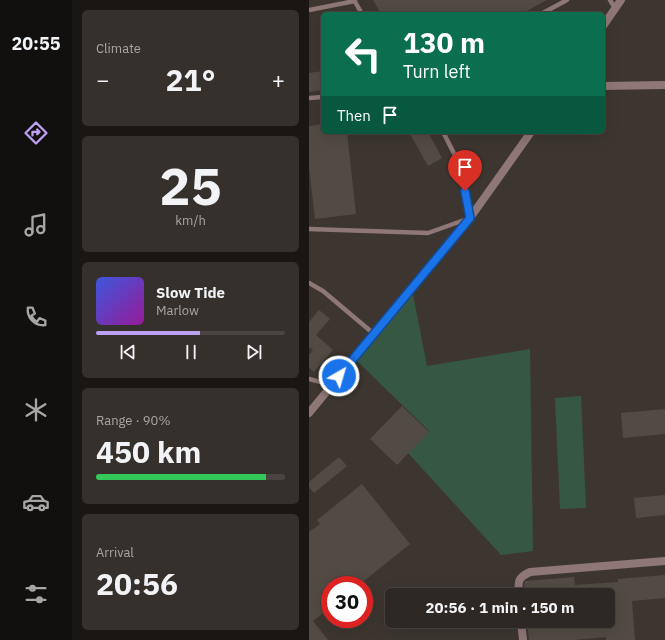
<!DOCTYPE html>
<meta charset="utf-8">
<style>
body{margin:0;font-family:"IBM Plex Sans",sans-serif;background:#36302c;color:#f1f3f6;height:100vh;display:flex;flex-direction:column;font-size:15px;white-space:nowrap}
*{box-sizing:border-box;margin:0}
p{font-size:13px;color:#a7a6a6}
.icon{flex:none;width:22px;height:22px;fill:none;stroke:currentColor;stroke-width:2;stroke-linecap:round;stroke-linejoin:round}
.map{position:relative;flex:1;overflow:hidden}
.side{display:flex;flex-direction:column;gap:10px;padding:10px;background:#191614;width:237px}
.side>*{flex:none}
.guide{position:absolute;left:12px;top:12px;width:284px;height:122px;border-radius:6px;box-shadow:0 4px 16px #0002,0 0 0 1px #494441;background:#0b6e4f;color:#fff;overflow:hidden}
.speed{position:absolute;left:12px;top:576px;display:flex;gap:8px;font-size:20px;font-weight:700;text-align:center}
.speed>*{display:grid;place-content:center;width:52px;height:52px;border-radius:50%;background:#2e2824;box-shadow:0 4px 16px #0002,0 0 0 1px #494441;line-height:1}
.speed .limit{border:6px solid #d22;background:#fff;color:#111}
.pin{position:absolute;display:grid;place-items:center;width:34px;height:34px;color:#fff;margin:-41px -17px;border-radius:50% 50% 50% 0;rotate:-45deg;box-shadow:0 0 4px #0007}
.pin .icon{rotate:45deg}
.me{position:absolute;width:44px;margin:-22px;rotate:38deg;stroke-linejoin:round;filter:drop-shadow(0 0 3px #0008)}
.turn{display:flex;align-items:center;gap:14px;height:84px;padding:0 16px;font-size:18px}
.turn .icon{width:52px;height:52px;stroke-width:2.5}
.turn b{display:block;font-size:28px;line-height:34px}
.then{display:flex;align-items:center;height:38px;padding:0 16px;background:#0003;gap:8px;font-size:15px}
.big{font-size:30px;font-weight:700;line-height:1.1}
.side .widget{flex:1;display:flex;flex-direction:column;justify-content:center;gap:6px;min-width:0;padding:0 14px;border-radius:6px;background:#36302c}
.side .dial{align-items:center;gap:0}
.dial b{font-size:52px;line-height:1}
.song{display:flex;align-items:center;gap:12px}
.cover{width:48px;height:48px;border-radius:6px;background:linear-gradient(135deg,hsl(230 70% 55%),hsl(300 70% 35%))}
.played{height:4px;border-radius:2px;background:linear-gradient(90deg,#bca0f2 55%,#494441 55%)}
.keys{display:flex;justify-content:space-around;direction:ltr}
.heat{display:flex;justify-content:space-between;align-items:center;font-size:22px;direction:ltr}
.charge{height:6px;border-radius:3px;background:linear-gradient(90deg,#34c759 90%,#494441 0)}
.trip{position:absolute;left:76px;top:588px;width:230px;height:40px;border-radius:6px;background:#2e2824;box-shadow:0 4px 16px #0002,0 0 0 1px #494441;font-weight:700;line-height:40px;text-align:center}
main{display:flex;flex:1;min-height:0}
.tabs{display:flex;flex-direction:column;width:72px;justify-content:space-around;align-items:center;background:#12100e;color:#a7a6a6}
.tabs .icon{width:28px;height:28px}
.tabs .current{color:#bca0f2}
.tabs b{font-size:18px;color:#f1f3f6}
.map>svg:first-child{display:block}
.green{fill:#365843}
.building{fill:#524b44}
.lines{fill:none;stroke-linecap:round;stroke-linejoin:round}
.service{stroke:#8e7776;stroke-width:4.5}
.minor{stroke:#8e7776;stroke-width:8}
.route-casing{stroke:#114b97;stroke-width:10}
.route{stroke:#1a73e8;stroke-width:7}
</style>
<main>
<nav class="tabs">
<b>20:55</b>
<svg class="icon current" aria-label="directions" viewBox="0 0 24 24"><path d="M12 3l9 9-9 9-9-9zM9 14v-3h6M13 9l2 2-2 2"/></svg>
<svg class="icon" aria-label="music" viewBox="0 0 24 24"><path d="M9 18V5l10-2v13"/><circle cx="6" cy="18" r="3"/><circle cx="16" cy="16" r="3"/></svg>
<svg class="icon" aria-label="phone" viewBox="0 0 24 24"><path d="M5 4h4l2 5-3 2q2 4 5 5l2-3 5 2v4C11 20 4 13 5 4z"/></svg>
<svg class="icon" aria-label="climate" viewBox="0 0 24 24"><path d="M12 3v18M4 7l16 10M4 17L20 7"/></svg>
<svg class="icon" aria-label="car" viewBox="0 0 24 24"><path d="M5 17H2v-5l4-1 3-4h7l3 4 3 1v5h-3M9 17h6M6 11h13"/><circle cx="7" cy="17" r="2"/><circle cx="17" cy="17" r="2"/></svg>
<svg class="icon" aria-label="filters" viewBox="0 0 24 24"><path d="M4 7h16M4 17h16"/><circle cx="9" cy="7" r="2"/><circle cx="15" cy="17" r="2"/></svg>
</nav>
<section class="side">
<div class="widget"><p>Climate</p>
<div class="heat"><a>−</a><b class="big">21°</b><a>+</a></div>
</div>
<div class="widget dial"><b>25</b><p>km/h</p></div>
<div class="widget">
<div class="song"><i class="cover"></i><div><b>Slow Tide</b><p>Marlow</p></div></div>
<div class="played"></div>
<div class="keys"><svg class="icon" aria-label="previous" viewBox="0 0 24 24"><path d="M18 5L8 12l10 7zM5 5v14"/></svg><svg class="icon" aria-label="pause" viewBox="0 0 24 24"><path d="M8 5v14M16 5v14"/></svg><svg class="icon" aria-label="next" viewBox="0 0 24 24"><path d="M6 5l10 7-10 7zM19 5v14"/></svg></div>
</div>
<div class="widget"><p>Range · 90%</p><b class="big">450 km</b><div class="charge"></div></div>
<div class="widget"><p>Arrival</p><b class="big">20:56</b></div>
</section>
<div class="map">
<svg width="356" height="640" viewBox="0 0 356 640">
<rect width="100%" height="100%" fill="#3d3630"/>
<path class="green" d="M103,289L118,366L221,349L224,551L192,555L99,453L120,431L45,358Z
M272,396L277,508L251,509L246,398Z"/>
<path class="building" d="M64,0H238L212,14H72Z
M14,71V90L0,92V73Z
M14,124V132H38L47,214L6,219L0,167V126Z
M100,132H119L133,158L119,166Z
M10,310L21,319L7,335L24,350L5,372L0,367V355L4,350L0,347V322Z
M93,406L120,432L88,465L61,439Z
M356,409V434L314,438L312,413Z
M30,457L38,466L5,493L0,487V482Z
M53,484L101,544L50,585H21V608L4,621L19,640H0V532L11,524L8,520Z
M356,495V515L327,518L325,498Z
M356,575V598L323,601L326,640H297V637L264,640H220L218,621H299V595H216L215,584L216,581L265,577L266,585L309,582V579Z"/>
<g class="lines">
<path class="service" d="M45,0L53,14
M301,0L306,8
M0,10L46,1
M232,14L258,0
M0,98L14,97
M0,229L119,233L161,218L150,163L134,132
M0,283L14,291L65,334
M0,379L23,385"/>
<path class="minor" d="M294,26L312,0
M294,86L356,85
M0,413L161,218L222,132
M210,595C209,582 208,578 221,572L356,561
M212,621L214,640"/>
</g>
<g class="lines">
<defs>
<path id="route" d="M30,376L161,218L156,191"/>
</defs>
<use href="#route" class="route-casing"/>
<use href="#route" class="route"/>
</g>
</svg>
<div class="speed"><div class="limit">30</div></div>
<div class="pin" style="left:156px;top:191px;background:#d93025"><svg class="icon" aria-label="arrive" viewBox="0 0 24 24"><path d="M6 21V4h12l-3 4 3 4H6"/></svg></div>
<svg class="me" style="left:30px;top:376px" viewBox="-20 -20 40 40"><circle r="17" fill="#1a73e8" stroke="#fff" stroke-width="3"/><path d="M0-11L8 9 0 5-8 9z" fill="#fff"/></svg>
<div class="trip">20:56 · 1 min · 150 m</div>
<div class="guide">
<div class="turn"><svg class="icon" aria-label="left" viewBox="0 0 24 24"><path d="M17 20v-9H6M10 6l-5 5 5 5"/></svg><div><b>130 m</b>Turn left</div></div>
<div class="then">Then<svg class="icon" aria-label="arrive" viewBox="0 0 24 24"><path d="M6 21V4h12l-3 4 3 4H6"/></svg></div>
</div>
</div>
</main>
